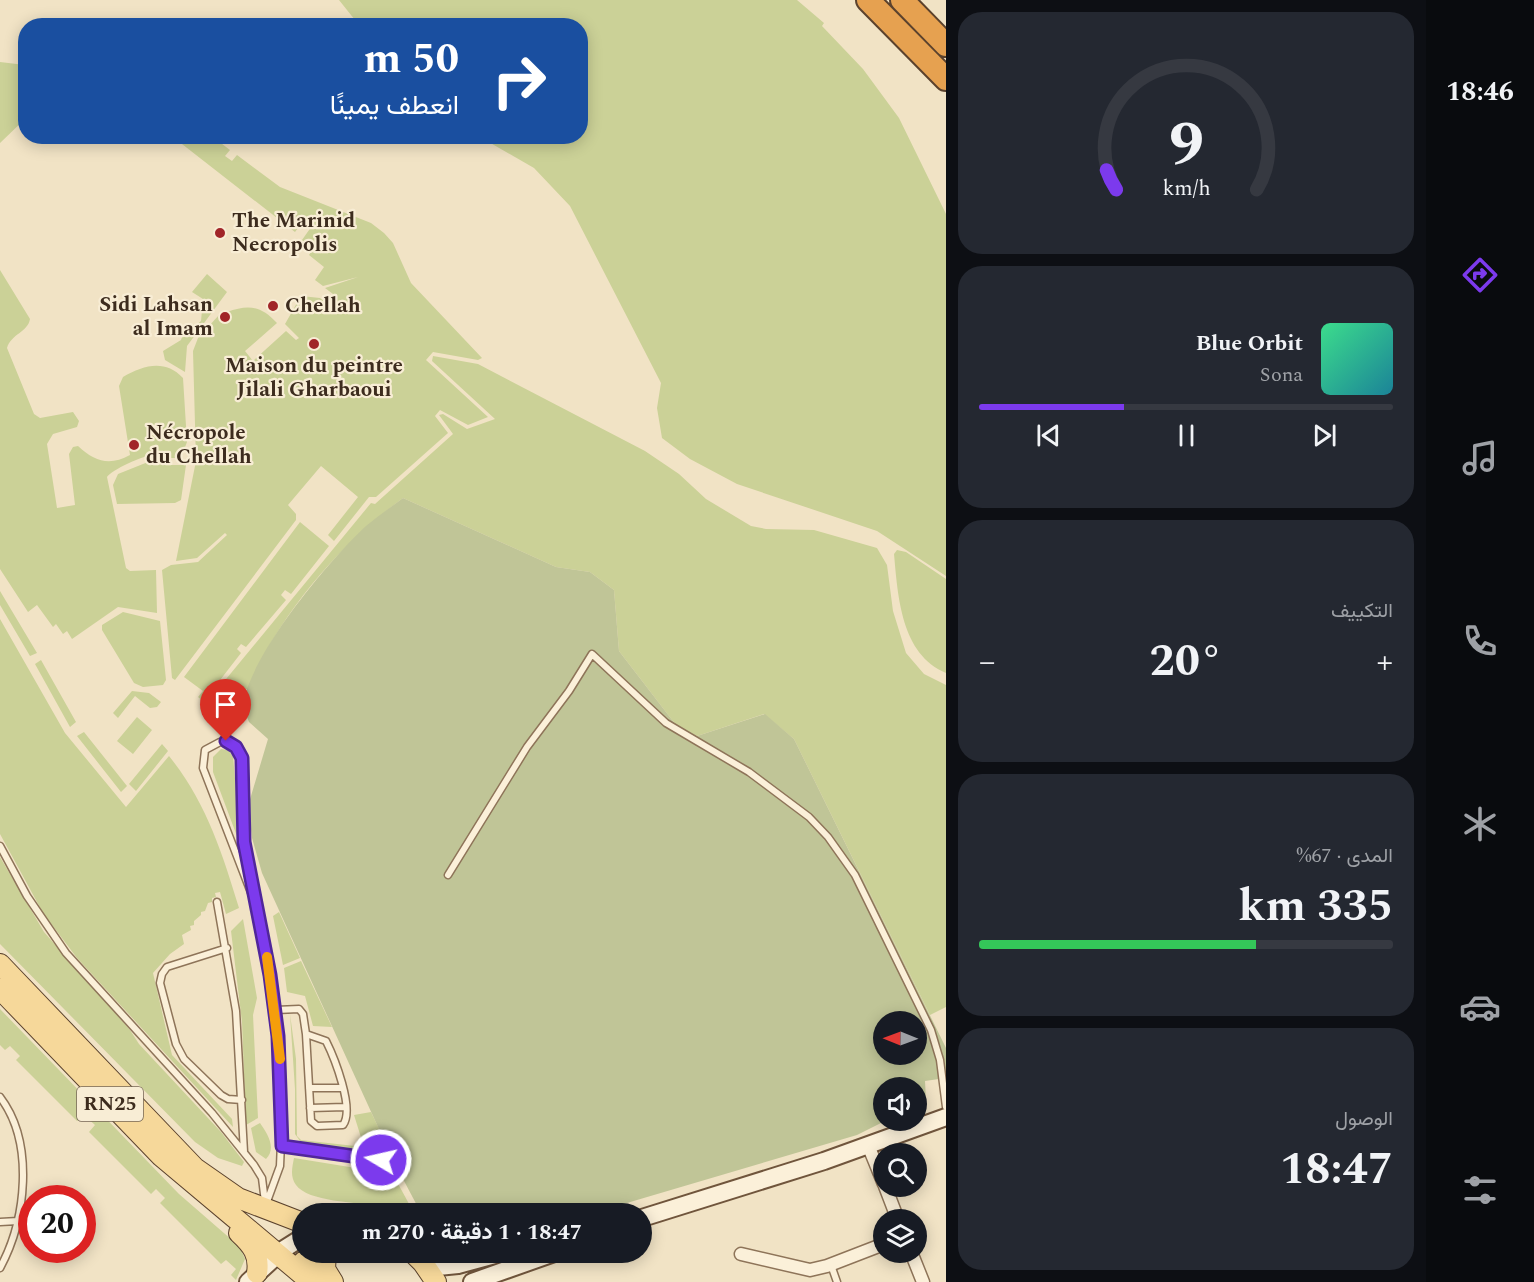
<!DOCTYPE html>
<html lang="ar">
<meta charset="utf-8">
<style>
body{margin:0;font-family:Spectral,Vazirmatn,serif;background:#242831;color:#f1f3f6;direction:rtl;height:100vh;display:flex;flex-direction:column;font-size:22px;white-space:nowrap}
*{box-sizing:border-box;margin:0}
p{font-size:20px;color:#9ea1a6}
.icon{flex:none;width:33px;height:33px;fill:none;stroke:currentColor;stroke-width:2;stroke-linecap:round;stroke-linejoin:round}
.map{position:relative;flex:1;overflow:hidden;direction:ltr}
.panel{display:flex;flex-direction:column;gap:12px;padding:12px;background:#0d0f14;width:480px}
.panel>*{flex:none}
.top-card{position:absolute;left:18px;top:18px;width:570px;height:126px;border-radius:24px;box-shadow:0 3px 15px #0003;direction:rtl;background:#1a4fa0;color:#fff;overflow:hidden}
.needle{width:39px;rotate:271deg}
.fabs{position:absolute;left:873px;top:1011px;display:grid;gap:12px}
.fabs a{display:grid;place-items:center;width:54px;height:54px;border-radius:50%;background:#171b24;box-shadow:0 3px 15px #0003;font-size:30px}
.speed{position:absolute;left:18px;top:1185px;display:flex;gap:12px;font-size:30px;font-weight:700;text-align:center}
.speed>*{display:grid;place-content:center;width:78px;height:78px;border-radius:50%;background:#171b24;box-shadow:0 3px 15px #0003;line-height:1}
.speed .limit{border:9px solid #d22;background:#fff;color:#111}
.pin{position:absolute;display:grid;place-items:center;width:51px;height:51px;color:#fff;margin:-62px -26px;border-radius:50% 50% 50% 0;rotate:-45deg;box-shadow:0 0 6px #0007}
.pin .icon{rotate:45deg}
.me{position:absolute;width:66px;margin:-33px;rotate:279deg;stroke-linejoin:round;filter:drop-shadow(0 0 4px #0008)}
.turn{display:flex;align-items:center;gap:21px;height:126px;padding:0 30px;font-size:27px}
.turn .icon{width:78px;height:78px;stroke-width:2.5}
.turn b{display:block;font-size:42px;line-height:51px}
.big{font-size:45px;font-weight:700;line-height:1.1}
.panel .card{flex:1;display:flex;flex-direction:column;justify-content:center;gap:9px;min-width:0;padding:0 21px;border-radius:24px;background:#242831}
.panel .dial{align-items:center;gap:0}
.dial svg{height:156px;overflow:visible;fill:none;stroke:#363941;stroke-width:7;stroke-linecap:round;text-anchor:middle}
.dial text{fill:#f1f3f6;stroke:none}
.song{display:flex;align-items:center;gap:18px}
.cover{width:72px;height:72px;border-radius:9px;background:linear-gradient(135deg,hsl(150 70% 55%),hsl(190 70% 35%))}
.played{height:6px;border-radius:3px;background:linear-gradient(90deg,#7c3aed 35%,#363941 35%)}
.keys{display:flex;justify-content:space-around;direction:ltr}
.heat{display:flex;justify-content:space-between;align-items:center;font-size:33px;direction:ltr}
.charge{height:9px;border-radius:4px;background:linear-gradient(90deg,#34c759 67%,#363941 0)}
.trip{position:absolute;left:292px;top:1203px;width:360px;height:60px;border-radius:30px;background:#171b24;box-shadow:0 3px 15px #0003;font-weight:700;line-height:60px;text-align:center;direction:rtl}
main{display:flex;flex:1;min-height:0}
.dock{display:flex;flex-direction:column;width:108px;justify-content:space-around;align-items:center;background:#090b0e;color:#9ea1a6}
.dock .icon{width:42px;height:42px}
.dock .on{color:#7c3aed}
.dock b{font-size:27px;color:#f1f3f6}
.map>svg:first-child{display:block}
.green{fill:#cbd197}
.cemetery{fill:#c0c597;fill-rule:evenodd}
.lines{fill:none;stroke-linecap:round;stroke-linejoin:round}
.lane-casing{stroke:#8e7459;stroke-width:9}
.street-casing{stroke:#8e7459;stroke-width:15}
.secondary-casing{stroke:#70553c;stroke-width:20}
.primary-casing{stroke:#5b422d;stroke-width:22}
.highway-casing{stroke:#5b422d;stroke-width:26}
.lane{stroke:#fbf0d9;stroke-width:6}
.street{stroke:#fbf0d9;stroke-width:12}
.secondary{stroke:#fbf0d9;stroke-width:16}
.primary{stroke:#f6d89a;stroke-width:20}
.highway{stroke:#e6a150;stroke-width:22}
.route-casing{stroke:#51269a;stroke-width:15}
.route{stroke:#7c3aed;stroke-width:10}
.slow{stroke:#f59e0b;stroke-width:10}
.poi-dot{fill:#a12528;stroke:#f8edd5;stroke-width:2}
.labels{text-anchor:middle;dominant-baseline:central;stroke-width:4.5;stroke-linejoin:round;paint-order:stroke}
.shield{fill:#f8edd5;stroke:#756655;stroke-width:1.5}
.shield-label{font-size:20px;font-weight:bold;fill:#3d2c1e}
.poi-label{font-size:21px;font-weight:bold;fill:#3d2c1e;stroke:#f8edd5;text-anchor:start}
</style>
<main>
<nav class="dock">
<b>18:46</b>
<svg class="icon on" aria-label="directions" viewBox="0 0 24 24"><path d="M12 3l9 9-9 9-9-9zM9 14v-3h6M13 9l2 2-2 2"/></svg>
<svg class="icon" aria-label="music" viewBox="0 0 24 24"><path d="M9 18V5l10-2v13"/><circle cx="6" cy="18" r="3"/><circle cx="16" cy="16" r="3"/></svg>
<svg class="icon" aria-label="phone" viewBox="0 0 24 24"><path d="M5 4h4l2 5-3 2q2 4 5 5l2-3 5 2v4C11 20 4 13 5 4z"/></svg>
<svg class="icon" aria-label="climate" viewBox="0 0 24 24"><path d="M12 3v18M4 7l16 10M4 17L20 7"/></svg>
<svg class="icon" aria-label="car" viewBox="0 0 24 24"><path d="M5 17H2v-5l4-1 3-4h7l3 4 3 1v5h-3M9 17h6M6 11h13"/><circle cx="7" cy="17" r="2"/><circle cx="17" cy="17" r="2"/></svg>
<svg class="icon" aria-label="filters" viewBox="0 0 24 24"><path d="M4 7h16M4 17h16"/><circle cx="9" cy="7" r="2"/><circle cx="15" cy="17" r="2"/></svg>
</nav>
<section class="panel">
<div class="card dial"><svg viewBox="0 0 100 80">
<path d="M14 69A42 42 0 1 1 86 69"/>
<path d="M14 69A42 42 0 0 1 9 59" stroke="#7c3aed"/>
<text x="50" y="56" font-size="32" font-weight="700">9</text>
<text x="50" y="72" font-size="11">km/h</text>
</svg></div>
<div class="card">
<div class="song"><i class="cover"></i><div><b>Blue Orbit</b><p>Sona</p></div></div>
<div class="played"></div>
<div class="keys"><svg class="icon" aria-label="previous" viewBox="0 0 24 24"><path d="M18 5L8 12l10 7zM5 5v14"/></svg><svg class="icon" aria-label="pause" viewBox="0 0 24 24"><path d="M8 5v14M16 5v14"/></svg><svg class="icon" aria-label="next" viewBox="0 0 24 24"><path d="M6 5l10 7-10 7zM19 5v14"/></svg></div>
</div>
<div class="card"><p>التكييف</p>
<div class="heat"><a>−</a><b class="big">20°</b><a>+</a></div>
</div>
<div class="card"><p>المدى · 67%</p><b class="big">335 km</b><div class="charge"></div></div>
<div class="card"><p>الوصول</p><b class="big">18:47</b></div>
</section>
<div class="map">
<svg width="946" height="1282" viewBox="0 0 946 1282">
<rect width="100%" height="100%" fill="#f1e3c5"/>
<path class="green" d="M339,0H797L824,23L822,26L863,69L899,118L946,214V576L877,531L737,484L690,459L662,438L657,408L661,383L570,206L534,168L480,137L580,136V26L359,25Z
M0,62L25,65L26,118L0,143Z
M173,137H213L230,150L225,156L232,161L237,155L280,187L371,223L384,233L393,243L411,283L482,358L478,360L433,352L426,360L488,417L468,425L440,410L435,416L448,433L376,497H369L334,541L328,535L358,497L321,466L288,505L296,514V520L175,680L172,678L162,570L171,565L198,562L227,535L225,533L197,558L176,561L196,461L193,351L198,338L219,315L223,322L230,318L227,312C249,304 261,306 277,323L245,351L253,361L286,331L296,340L299,338L285,324L301,296L320,298L326,303L333,294L325,288L358,277L323,286L315,280L324,267L309,255L311,252L302,240L314,223L306,217L295,232Z
M0,270L30,319C28,332 11,334 7,348L34,414L40,418L73,412L79,421L77,427L53,434L47,444L57,508L75,505L69,454L73,447L78,446C95,462 110,466 130,455L119,386L123,377C144,365 165,359 183,378L187,442L182,455C172,462 165,455 154,455C146,454 111,470 107,477L126,568L130,571L156,570L157,613L118,607L72,639L67,631L63,634L56,624L53,627L37,605L28,612L0,569Z
M207,274L227,292L187,346L185,372L165,360L163,351L181,340L187,323L196,325L201,321L203,299L192,292Z
M433,356L478,364L645,451L679,474L706,499L751,526L766,529L814,530L877,548L887,565L893,611L906,653L924,674L946,685V1007L930,1015L794,739L764,714L697,736L676,725L619,651L614,590L590,572L556,567L403,498C338,546 279,614 248,689H221L222,684L371,503L375,504L453,434L439,415L443,414L467,429L495,419L432,361Z
M153,460L165,465H186L181,500L175,503L117,504L113,485L118,474Z
M300,522L329,546L291,594L285,590L281,595L286,600L246,647L241,644L237,649L241,653L217,684V689L232,717V724L198,697L203,691L184,677Z
M897,550L906,552L946,579V673C901,654 898,597 894,554Z
M0,591L37,653L30,656L0,605Z
M123,612L160,621L166,680L163,685L143,687L134,683L102,630V625Z
M0,619L65,733L126,807L169,756C206,802 222,852 239,908L226,914L220,892L215,893L216,897L212,898V902L208,903L205,911L201,912V915L194,921V925L190,926L191,930L182,935L184,944L170,954L153,973L172,1055L232,1119L233,1127L77,958L43,913L0,834Z
M41,660L76,722L70,727L35,664Z
M132,691L149,693L161,702L157,707L150,708L135,696L118,718L113,713Z
M137,717L152,730L133,754L117,741Z
M84,732L127,786L121,792L77,736Z
M162,744L168,751L136,791L129,784Z
M221,749L228,750L233,756L241,847L213,772V757Z
M0,857L44,932L130,1030L139,1044L221,1132L244,1162L242,1166L218,1158L195,1142L0,944Z
M279,912L300,958L283,965L273,916Z
M243,919L257,998L253,1015L258,1118L246,1125L242,1022L231,931Z
M301,961L332,1027L313,1026L305,996L287,992L284,968Z
M0,1009L179,1194L240,1247L245,1259L236,1280L231,1275L236,1269L226,1260L221,1264L160,1203L165,1198L156,1189L151,1194L89,1132L95,1125L84,1115L77,1121L16,1060L20,1056L10,1046L5,1050L0,1045Z
M290,1014L296,1059L297,1136L301,1140L364,1147L354,1115L371,1112L392,1156L297,1143L300,1141L295,1134V1089Z
M260,1123C267,1133 277,1148 266,1159L256,1152L251,1128Z
M294,1158L368,1170L370,1161L390,1169L414,1213C400,1213 390,1208 377,1206C357,1202 308,1202 296,1185C290,1177 292,1168 294,1158Z"/>
<path class="cemetery" d="M403,498L556,567L590,572L614,590L619,651L676,725L697,736L765,714L794,739L946,1048V1078L925,1081L926,1101L917,1105L916,1088H884L885,1121L857,1135L593,1213H421L394,1162L262,873L252,838L248,806L268,739L249,722L243,707C247,658 330,559 366,526C378,516 391,507 403,498ZM884,1022H916V1054H884Z"/>
<g class="lines">
<defs>
<path id="lane" d="M0,846L27,896L66,953L212,1113L254,1165L262,1178L265,1202
M448,875L527,747L569,691L592,654L666,723L749,772L809,817L828,837L855,875L931,1030L940,1060L946,1107
M217,902L236,1011L244,1152
M255,903L203,768L205,750L220,742L232,744L241,758L245,842L270,975L280,1063L282,1119L280,1166L265,1207
M227,948L167,967L162,974L160,983L176,1044L184,1059L221,1095L228,1099L242,1100
M276,1010L299,1009L303,1014L306,1034
M306,1034L326,1041C334,1057 355,1109 343,1125L317,1126L311,1121Z
M309,1088H343
M0,1097C35,1143 26,1220 0,1268
M310,1108L345,1107
M282,1146L389,1162
M0,1222L18,1221
M831,1265L837,1282"/>
<path id="street" d="M868,1145L884,1184
M885,1186L898,1220
M911,1252L923,1282
M741,1254L810,1270L827,1266L884,1244"/>
<path id="secondary" d="M642,1218L824,1161L946,1117
M428,1268L458,1265L506,1252
M248,1282L284,1249L303,1237
M472,1282L557,1252"/>
<path id="primary" d="M0,964L195,1168L238,1198L303,1223
M0,989L161,1156L311,1282
M239,1233C252,1245 260,1255 257,1273
M326,1252L325,1269L333,1282
M412,1252L423,1263L436,1282
M303,1262L329,1282"/>
<path id="highway" d="M868,0L946,79
M902,0L946,45"/>
</defs>
<use href="#lane" class="lane-casing"/>
<use href="#street" class="street-casing"/>
<use href="#secondary" class="secondary-casing"/>
<use href="#primary" class="primary-casing"/>
<use href="#highway" class="highway-casing"/>
<use href="#lane" class="lane"/>
<use href="#street" class="street"/>
<use href="#secondary" class="secondary"/>
<use href="#primary" class="primary"/>
<use href="#highway" class="highway"/>
</g>
<g class="lines">
<defs>
<path id="route" d="M226,741L236,747L242,758L244,842L270,975L278,1036L282,1146L381,1160"/>
</defs>
<use href="#route" class="route-casing"/>
<use href="#route" class="route"/>
<path class="slow" d="M267,957L280,1059"/>
</g>
<g class="poi-dot">
<circle cx="220" cy="233" r="6"/>
<circle cx="273" cy="306" r="6"/>
<circle cx="225" cy="317" r="6"/>
<circle cx="314" cy="344" r="6"/>
<circle cx="134" cy="445" r="6"/>
</g>
<g class="labels">
<rect class="shield" x="77" y="1087" width="66" height="34" rx="4.5"/>
<g class="shield-label">
<text x="110" y="1104">RN25</text>
</g>
<g class="poi-label">
<text x="232" y="221">The Marinid<tspan x="232" dy="24">Necropolis</tspan></text>
<text x="213" y="305" text-anchor="end">Sidi Lahsan<tspan x="213" dy="24">al Imam</tspan></text>
<text x="285" y="306">Chellah</text>
<text x="314" y="366" text-anchor="middle">Maison du peintre<tspan x="314" dy="24">Jilali Gharbaoui</tspan></text>
<text x="146" y="433">Nécropole<tspan x="146" dy="24">du Chellah</tspan></text>
</g>
</g>
</svg>
<div class="fabs">
<a><svg class="needle" viewBox="-14 -14 28 28"><path d="M0-13l5 13h-10z" fill="#e53935"/><path d="M0 13l5-13h-10z" fill="#9ea1a6"/></svg></a>
<a><svg class="icon" aria-label="sound" viewBox="0 0 24 24"><path d="M4 9h4l5-4v14l-5-4H4zM17 9q2 3 0 6"/></svg></a>
<a><svg class="icon" aria-label="search" viewBox="0 0 24 24"><circle cx="10" cy="10" r="6"/><path d="M15 15l6 6"/></svg></a>
<a><svg class="icon" aria-label="layers" viewBox="0 0 24 24"><path d="M12 4l9 5-9 5-9-5zM3 14l9 5 9-5"/></svg></a>
</div>
<div class="speed"><div class="limit">20</div></div>
<div class="pin" style="left:226px;top:741px;background:#d93025"><svg class="icon" aria-label="arrive" viewBox="0 0 24 24"><path d="M6 21V4h12l-3 4 3 4H6"/></svg></div>
<svg class="me" style="left:381px;top:1160px" viewBox="-20 -20 40 40"><circle r="17" fill="#7c3aed" stroke="#fff" stroke-width="3"/><path d="M0-11L8 9 0 5-8 9z" fill="#fff"/></svg>
<div class="trip">18:47 · 1 دقيقة · 270 m</div>
<div class="top-card">
<div class="turn"><svg class="icon" aria-label="right" viewBox="0 0 24 24"><path d="M7 20v-9h11M14 6l5 5-5 5"/></svg><div><b>50 m</b>انعطف يمينًا</div></div>
</div>
</div>
</main>
